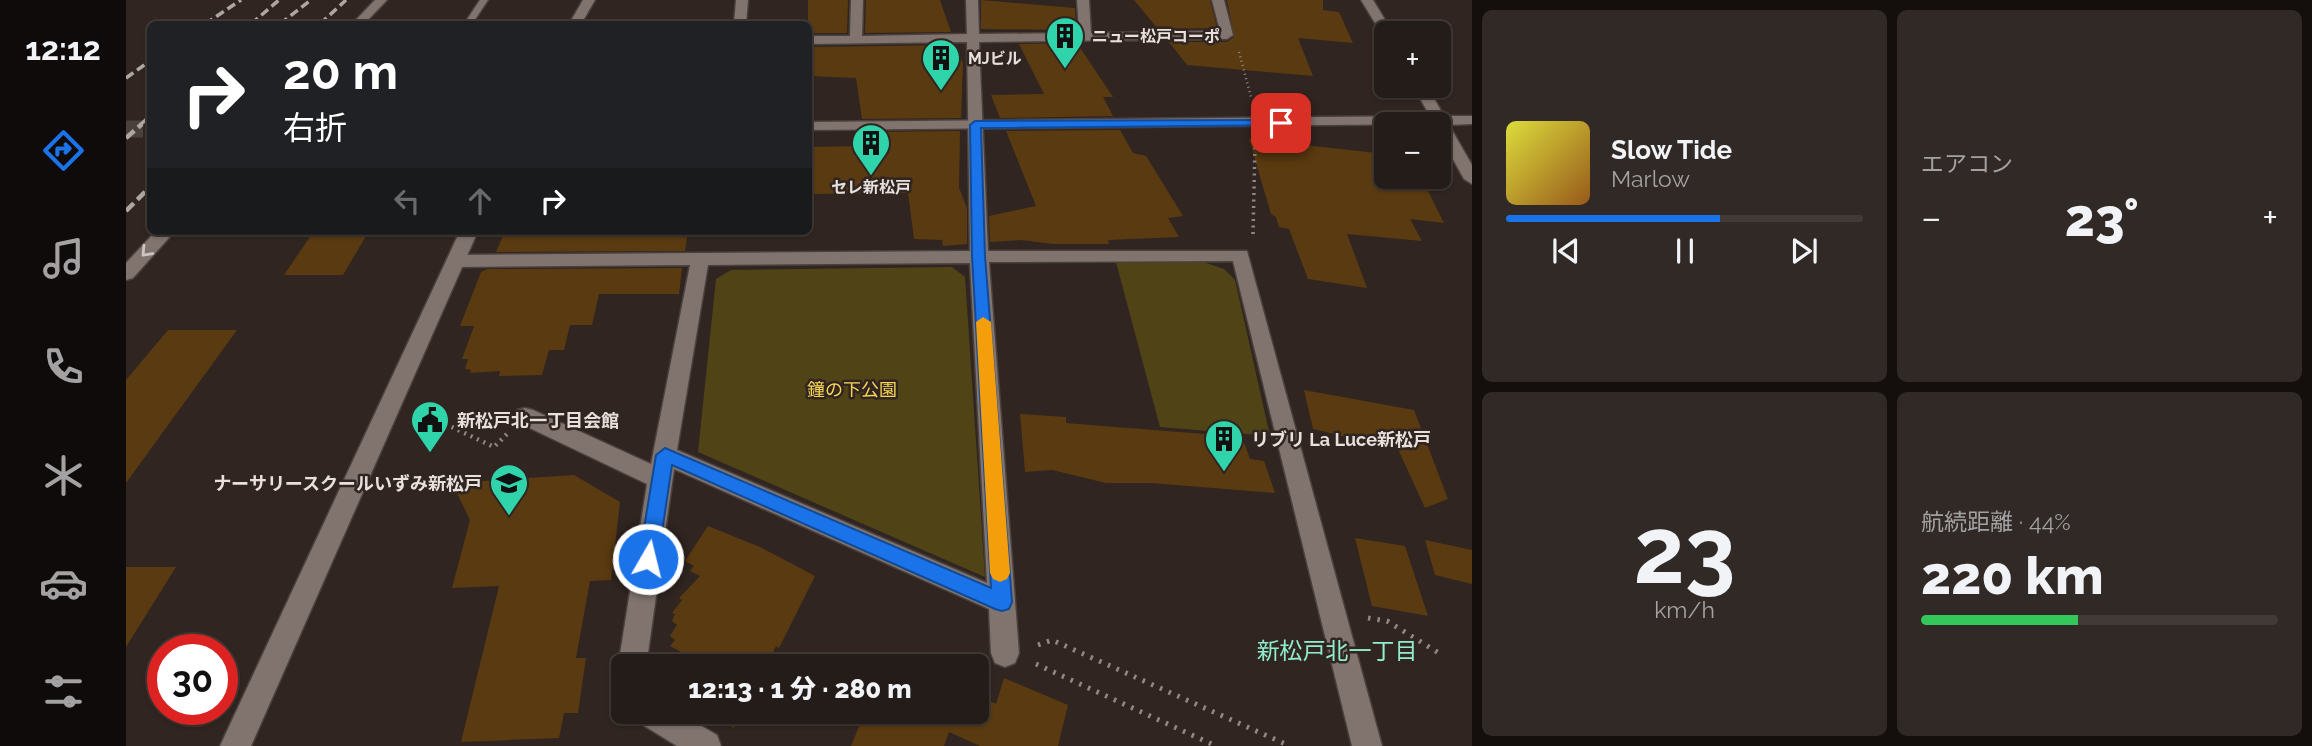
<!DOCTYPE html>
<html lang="ja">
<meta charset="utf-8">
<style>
body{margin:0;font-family:Raleway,"Noto Sans JP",sans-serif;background:#302925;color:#f1f3f6;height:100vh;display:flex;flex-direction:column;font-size:26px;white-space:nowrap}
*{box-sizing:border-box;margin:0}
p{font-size:23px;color:#a3a1a2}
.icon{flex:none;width:38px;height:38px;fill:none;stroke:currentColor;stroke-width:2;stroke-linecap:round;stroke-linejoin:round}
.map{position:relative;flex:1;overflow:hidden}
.details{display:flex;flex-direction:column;gap:10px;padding:10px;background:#140f0d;width:840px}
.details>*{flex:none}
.guide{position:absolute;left:21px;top:21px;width:665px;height:214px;border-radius:10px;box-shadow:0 2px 5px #0004,0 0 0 2px #413a37;background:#202124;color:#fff;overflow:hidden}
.buttons{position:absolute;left:1248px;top:21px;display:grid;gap:14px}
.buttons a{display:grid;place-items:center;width:77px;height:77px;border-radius:10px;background:#241c18;box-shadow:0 2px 5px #0004,0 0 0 2px #413a37;font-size:35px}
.speed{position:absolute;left:21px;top:634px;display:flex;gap:14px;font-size:35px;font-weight:700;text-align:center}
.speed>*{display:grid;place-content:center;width:91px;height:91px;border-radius:50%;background:#241c18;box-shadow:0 2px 5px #0004,0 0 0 2px #413a37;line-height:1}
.speed .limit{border:10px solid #d22;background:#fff;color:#111}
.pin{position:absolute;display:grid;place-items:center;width:60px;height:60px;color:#fff;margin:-30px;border-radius:14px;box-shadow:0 4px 10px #0006}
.me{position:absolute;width:77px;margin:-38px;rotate:8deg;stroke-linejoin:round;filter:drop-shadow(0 0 5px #0008)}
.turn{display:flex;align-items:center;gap:24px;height:147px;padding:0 21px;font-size:32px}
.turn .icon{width:91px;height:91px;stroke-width:2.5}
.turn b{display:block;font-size:49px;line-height:60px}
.lanes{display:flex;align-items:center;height:66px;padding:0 21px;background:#0003;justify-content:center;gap:35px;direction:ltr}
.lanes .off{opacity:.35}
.big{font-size:52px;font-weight:800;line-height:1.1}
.details .widget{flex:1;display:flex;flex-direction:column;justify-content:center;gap:10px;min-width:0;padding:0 24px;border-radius:10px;background:#302925}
.details .dial{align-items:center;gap:0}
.dial b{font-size:91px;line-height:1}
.song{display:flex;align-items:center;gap:21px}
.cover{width:84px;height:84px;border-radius:10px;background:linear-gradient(135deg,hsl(60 70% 55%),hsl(30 70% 35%))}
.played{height:7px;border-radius:4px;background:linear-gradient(90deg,#1a73e8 60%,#413a37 60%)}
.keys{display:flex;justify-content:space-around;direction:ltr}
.heat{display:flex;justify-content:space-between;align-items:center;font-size:38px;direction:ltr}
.charge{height:10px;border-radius:5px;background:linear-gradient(90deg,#34c759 44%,#413a37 0)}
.details .tiles{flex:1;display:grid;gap:10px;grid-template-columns:repeat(2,1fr)}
.trip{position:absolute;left:485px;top:654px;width:378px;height:70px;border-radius:10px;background:#241c18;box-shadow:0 2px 5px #0004,0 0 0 2px #413a37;font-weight:800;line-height:70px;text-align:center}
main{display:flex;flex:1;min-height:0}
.menu{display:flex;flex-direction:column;width:126px;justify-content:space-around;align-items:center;background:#0e0b0a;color:#a3a1a2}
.menu .icon{width:49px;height:49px}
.menu .selected{color:#1a73e8}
.menu b{font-size:32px;color:#f1f3f6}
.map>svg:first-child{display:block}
.green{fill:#504417}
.building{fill:#5a3a10}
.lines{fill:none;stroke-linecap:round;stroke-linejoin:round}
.secondary-tunnel{stroke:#4b413c;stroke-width:17;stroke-dasharray:17 8;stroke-linecap:butt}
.lane-casing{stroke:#4a403d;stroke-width:3}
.street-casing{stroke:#4a403d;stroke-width:3}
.secondary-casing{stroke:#4a403d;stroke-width:3}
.path-far3{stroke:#918884;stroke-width:2.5;stroke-dasharray:1 3.5;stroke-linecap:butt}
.path-far2{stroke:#918884;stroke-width:3.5;stroke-dasharray:2 4.5;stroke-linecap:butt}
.path-far1{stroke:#918884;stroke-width:4.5;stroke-dasharray:2 5;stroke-linecap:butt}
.path{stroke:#918884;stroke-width:5;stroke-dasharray:2.5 7;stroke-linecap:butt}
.lane{fill:#81746f;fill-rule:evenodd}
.street{fill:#81746f;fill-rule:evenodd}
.secondary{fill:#81746f;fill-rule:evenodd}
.rail-far1{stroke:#aea6a2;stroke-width:3.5;stroke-dasharray:9 4.5;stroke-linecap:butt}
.rail{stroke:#aea6a2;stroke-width:4.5;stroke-dasharray:11 5;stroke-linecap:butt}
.oneway{stroke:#cec5c2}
.route{fill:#1a73e8;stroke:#114b97;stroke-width:2}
.slow{fill:#f59e0b}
.labels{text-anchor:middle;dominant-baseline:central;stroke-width:5;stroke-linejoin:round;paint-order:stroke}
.far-poi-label{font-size:16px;font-weight:bold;fill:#e7e0dd;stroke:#302520;text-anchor:start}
.park-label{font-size:18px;fill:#f7d453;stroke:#302520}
.poi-label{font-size:18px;font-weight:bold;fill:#e7e0dd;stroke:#302520;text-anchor:start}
.near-neighbourhood-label{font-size:23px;fill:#90edce;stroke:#302520}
</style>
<main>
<nav class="menu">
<b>12:12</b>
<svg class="icon selected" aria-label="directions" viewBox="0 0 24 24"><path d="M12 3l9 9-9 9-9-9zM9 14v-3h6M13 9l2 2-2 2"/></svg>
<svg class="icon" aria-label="music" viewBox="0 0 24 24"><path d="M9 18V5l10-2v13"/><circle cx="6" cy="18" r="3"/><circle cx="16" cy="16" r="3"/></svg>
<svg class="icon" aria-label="phone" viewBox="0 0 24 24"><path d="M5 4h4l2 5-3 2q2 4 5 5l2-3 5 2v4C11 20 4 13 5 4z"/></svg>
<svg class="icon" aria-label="climate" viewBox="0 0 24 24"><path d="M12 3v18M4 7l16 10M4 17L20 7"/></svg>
<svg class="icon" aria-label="car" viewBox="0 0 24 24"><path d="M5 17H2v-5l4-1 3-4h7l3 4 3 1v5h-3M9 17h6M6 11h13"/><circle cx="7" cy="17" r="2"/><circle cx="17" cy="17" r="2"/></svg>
<svg class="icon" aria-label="filters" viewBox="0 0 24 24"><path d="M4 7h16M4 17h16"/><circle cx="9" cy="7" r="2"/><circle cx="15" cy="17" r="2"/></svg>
</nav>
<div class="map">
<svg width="1346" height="746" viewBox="0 0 1346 746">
<rect width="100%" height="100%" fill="#302520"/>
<path class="green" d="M1074,261L1098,269L1109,280L1144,436L1034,427L990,262Z
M826,267L839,277L859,577L572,452L590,279L605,270Z"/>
<path class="building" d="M682,0H722L721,33H682Z
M740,0H814L825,32L739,33Z
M855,0L949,8L950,30L855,29Z
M1008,0H1084L1091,28L1032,29Z
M1101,0H1197V10L1213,12L1227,43L1172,38L1187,76L1061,65L1043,42H1101L1108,37Z
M951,43L987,97H977L987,116L874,118L865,95L918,94L893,44Z
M830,45L837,63L835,118L736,119L730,78L682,76V47Z
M994,130L1007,153L1020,156L1057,216L1042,218L1053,237L982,240L983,244H927L895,240L864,242L863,216L910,206L880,131Z
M834,131L833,188L841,208V244L817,246L816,240L788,239L782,193L682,194V147L741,146L739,132Z
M1123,139L1260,154V177H1295L1318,223L1284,219L1296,241L1221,234L1241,288L1182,279L1163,229L1153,227L1150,217L1145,214Z
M188,231H243L217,275H158Z
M379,231H562L559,251L370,252Z
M556,268L553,294H473L466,325H444L438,350H423L416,375L373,376L374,371L344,373L345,370L339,369L342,359H336L348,326H334L355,272L362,269Z
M42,330H111L0,483V380Z
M1178,390L1288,410L1322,499L1299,508L1272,449L1187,429Z
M894,414L940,417V423L1116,437L1124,459L1138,461L1149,493L1025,483H980L926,470L899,472Z
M448,475L494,502L485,580L464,581L450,658H460L452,713H438L433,738L335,742L373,586L326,588L344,520L326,483Z
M582,526L634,547L689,576L653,648L650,646L640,667H583L544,646L549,640L544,636L551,625L546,621L549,614L546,613L556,600L553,598L574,576L564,571L568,566L559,561Z
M1229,538L1279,546L1302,616L1246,606Z
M1299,540L1346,550V584L1309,575Z
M0,567H50L0,647Z
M878,678L942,705L932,746H854L823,732L818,746H725L739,712H850V695L870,704Z
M581,712H616L608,728Z"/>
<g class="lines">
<path class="secondary-tunnel" d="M0,129H24"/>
<defs>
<path id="lane" d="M354,0H362L346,24H338Z"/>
<path id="street" d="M249,0H261L238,24H226Z
M610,0H622L620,24H608Z
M725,0H737L736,36L841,34L840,0H852L853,34L953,33L951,0H963L965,33L1094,31L1086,0H1098L1107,35L1101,39L853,42L862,251H1121L1256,746H1226L1107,261L863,262L893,653L889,663L879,667L869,663L865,653L863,609L548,469L520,667H497L496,677L492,667L521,484L391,422L388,416L391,410L399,408L407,410L525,464L564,265L329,267L320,261L329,255L844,251L841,42L682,44V36H724ZM844,263L861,583L551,450L582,265Z
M30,231H49L7,278L0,280V263Z
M507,712H551L591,735L595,746H551L512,722Z"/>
<path id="secondary" d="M457,0H469L455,24H443Z
M1235,0H1247L1267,33L1257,36Z
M1287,86H1301L1318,116H1346V124L1323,125L1346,165V184L1338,179L1312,132V124L682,130V122L1304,116Z
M334,231H352L125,746H94Z"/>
</defs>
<use href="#lane" class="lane-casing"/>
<use href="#street" class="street-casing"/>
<use href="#secondary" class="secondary-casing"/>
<path class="path-far3" d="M1113,52L1125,97"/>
<path class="path-far2" d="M1127,234L1129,145"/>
<path class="path-far1" d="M294,412L368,447L381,434"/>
<path class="path" d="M1242,618L1261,621L1316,655
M912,645L926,640L1164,746
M910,664L1090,746"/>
<use href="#lane" class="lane"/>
<use href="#street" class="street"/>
<use href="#secondary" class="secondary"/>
<path class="rail-far1" d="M79,24L115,0
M125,24L153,0
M154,24L185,0
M194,24L220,0
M0,78L24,61
M14,125L24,116"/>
<path class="rail" d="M0,138L16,124
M0,211L24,187"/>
</g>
<defs><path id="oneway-chevron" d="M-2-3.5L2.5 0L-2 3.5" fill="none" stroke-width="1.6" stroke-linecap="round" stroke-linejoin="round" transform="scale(1.75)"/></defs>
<use class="oneway" href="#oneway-chevron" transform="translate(20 252) rotate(133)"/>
<path class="route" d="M1155,120L1159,121V125L855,128L859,256L886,602L883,609L876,611L869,609L546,465L532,559L529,565L522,568L515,565L513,559L530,455L539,448L865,588L846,256L844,125L849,121Z"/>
<path class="slow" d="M857,317L865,322L884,573L881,579L874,582L867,579L864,573L850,322Z"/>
<defs>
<symbol id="building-pin" viewBox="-11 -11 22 30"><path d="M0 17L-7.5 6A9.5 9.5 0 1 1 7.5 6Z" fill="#2fd4aa" stroke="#302520"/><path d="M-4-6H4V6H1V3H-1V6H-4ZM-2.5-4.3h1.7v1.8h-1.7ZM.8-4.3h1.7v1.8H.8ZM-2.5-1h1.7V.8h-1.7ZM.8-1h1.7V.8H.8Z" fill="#111"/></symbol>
<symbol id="civic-pin" viewBox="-11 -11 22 30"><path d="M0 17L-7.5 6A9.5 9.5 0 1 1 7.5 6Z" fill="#2fd4aa" stroke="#302520"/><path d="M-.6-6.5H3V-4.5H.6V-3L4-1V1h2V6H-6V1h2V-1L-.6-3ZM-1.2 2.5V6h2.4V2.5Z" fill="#111"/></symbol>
<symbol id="university-pin" viewBox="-11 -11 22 30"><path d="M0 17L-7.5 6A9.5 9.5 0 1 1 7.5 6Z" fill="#2fd4aa" stroke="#302520"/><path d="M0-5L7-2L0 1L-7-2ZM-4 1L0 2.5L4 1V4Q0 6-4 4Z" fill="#111"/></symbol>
</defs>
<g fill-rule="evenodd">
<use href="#building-pin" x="917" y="14" width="44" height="60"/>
<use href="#building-pin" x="793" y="36" width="44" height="60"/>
<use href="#building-pin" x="723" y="121" width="44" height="60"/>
<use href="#civic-pin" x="282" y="398" width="44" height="60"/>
<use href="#building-pin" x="1076" y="417" width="44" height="60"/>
<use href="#university-pin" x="361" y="461" width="44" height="60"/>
</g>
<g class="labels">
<g class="far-poi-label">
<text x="966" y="36">ニュー松戸コーポ</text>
<text x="842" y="58">MJビル</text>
<text x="745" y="187" text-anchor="middle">セレ新松戸</text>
</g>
<g class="park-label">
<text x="726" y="389">鐘の下公園</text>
</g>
<g class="poi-label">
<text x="331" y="420">新松戸北一丁目会館</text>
<text x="1125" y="439">リブリ La Luce新松戸</text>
<text x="356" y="483" text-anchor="end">ナーサリースクールいずみ新松戸</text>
</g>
<g class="near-neighbourhood-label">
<text x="1211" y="650">新松戸北一丁目</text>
</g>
</g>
</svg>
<div class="buttons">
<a>+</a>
<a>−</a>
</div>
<div class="speed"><div class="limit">30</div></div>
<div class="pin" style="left:1155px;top:123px;background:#d93025"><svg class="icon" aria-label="arrive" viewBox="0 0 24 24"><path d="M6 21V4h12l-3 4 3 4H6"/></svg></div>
<svg class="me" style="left:522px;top:559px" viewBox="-20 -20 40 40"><circle r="17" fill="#1a73e8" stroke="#fff" stroke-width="3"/><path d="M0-11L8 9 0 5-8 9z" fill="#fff"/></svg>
<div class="trip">12:13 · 1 分 · 280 m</div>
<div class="guide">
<div class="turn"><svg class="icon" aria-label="right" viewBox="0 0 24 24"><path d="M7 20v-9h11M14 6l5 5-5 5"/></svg><div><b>20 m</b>右折</div></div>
<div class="lanes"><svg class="icon off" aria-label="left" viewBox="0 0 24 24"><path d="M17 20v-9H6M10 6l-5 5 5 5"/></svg><svg class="icon off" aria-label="ahead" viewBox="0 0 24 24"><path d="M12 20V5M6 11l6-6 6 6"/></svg><svg class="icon" aria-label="right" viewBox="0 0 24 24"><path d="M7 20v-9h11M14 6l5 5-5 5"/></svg></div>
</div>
</div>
<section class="details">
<div class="tiles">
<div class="widget">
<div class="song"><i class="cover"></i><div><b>Slow Tide</b><p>Marlow</p></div></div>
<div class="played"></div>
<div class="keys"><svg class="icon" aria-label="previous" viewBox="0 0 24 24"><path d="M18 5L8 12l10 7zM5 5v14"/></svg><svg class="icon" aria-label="pause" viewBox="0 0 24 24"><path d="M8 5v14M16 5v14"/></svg><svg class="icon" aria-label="next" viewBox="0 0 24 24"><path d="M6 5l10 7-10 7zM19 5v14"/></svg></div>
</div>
<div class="widget"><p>エアコン</p>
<div class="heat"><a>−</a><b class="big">23°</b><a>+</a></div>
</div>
<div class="widget dial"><b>23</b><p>km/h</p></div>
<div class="widget"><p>航続距離 · 44%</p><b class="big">220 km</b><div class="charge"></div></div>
</div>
</section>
</main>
